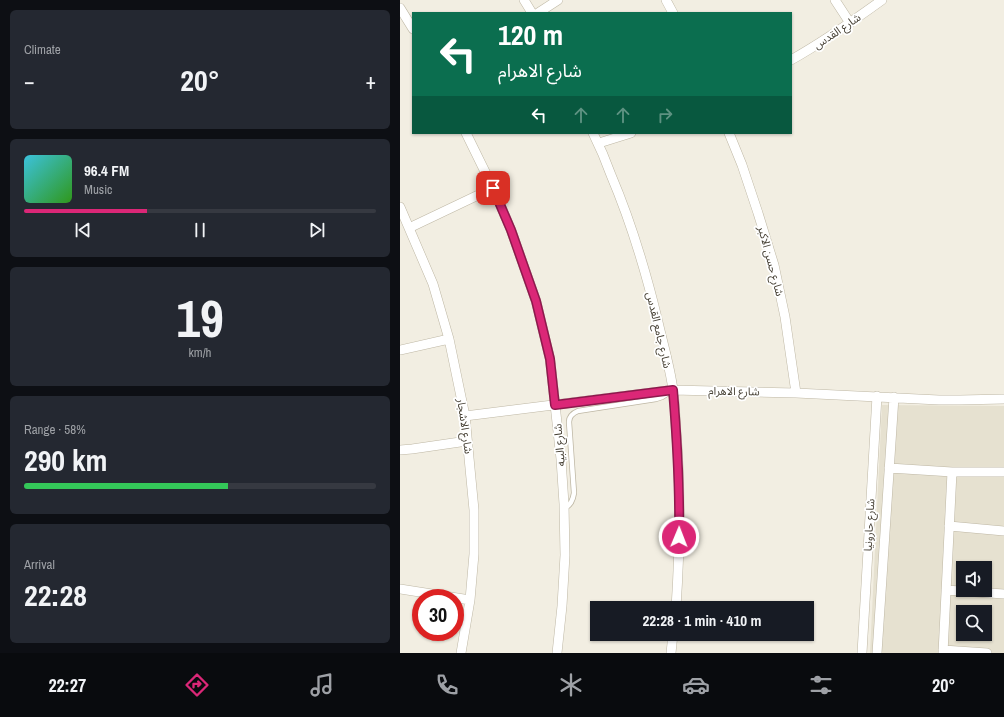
<!DOCTYPE html>
<meta charset="utf-8">
<style>
body{margin:0;font-family:"Archivo Narrow","Noto Sans Arabic",sans-serif;background:#242831;color:#f1f3f6;height:100vh;display:flex;flex-direction:column;font-size:15px;white-space:nowrap}
*{box-sizing:border-box;margin:0}
p{font-size:13px;color:#9ea1a6}
.icon{flex:none;width:22px;height:22px;fill:none;stroke:currentColor;stroke-width:2;stroke-linecap:round;stroke-linejoin:round}
.map{position:relative;flex:1;overflow:hidden}
.drawer{display:flex;flex-direction:column;gap:10px;padding:10px;background:#0d0f14;width:400px}
.drawer>*{flex:none}
.hud{position:absolute;left:12px;top:12px;width:380px;height:122px;border-radius:0px;box-shadow:0 1px 3px #0004;background:#0b6e4f;color:#fff;overflow:hidden}
.tools{position:absolute;left:556px;top:561px;display:grid;gap:8px}
.tools a{display:grid;place-items:center;width:36px;height:36px;border-radius:0px;background:#171b24;box-shadow:0 1px 3px #0004;font-size:20px}
.speed{position:absolute;left:12px;top:589px;display:flex;gap:8px;font-size:20px;font-weight:700;text-align:center}
.speed>*{display:grid;place-content:center;width:52px;height:52px;border-radius:50%;background:#171b24;box-shadow:0 1px 3px #0004;line-height:1}
.speed .limit{border:6px solid #d22;background:#fff;color:#111}
.pin{position:absolute;display:grid;place-items:center;width:34px;height:34px;color:#fff;margin:-17px;border-radius:8px;box-shadow:0 2px 6px #0006}
.me{position:absolute;width:44px;margin:-22px;rotate:1deg;stroke-linejoin:round;filter:drop-shadow(0 0 3px #0008)}
.turn{display:flex;align-items:center;gap:14px;height:84px;padding:0 20px;font-size:18px}
.turn .icon{width:52px;height:52px;stroke-width:2.5}
.turn b{display:block;font-size:28px;line-height:34px}
.lanes{display:flex;align-items:center;height:38px;padding:0 20px;background:#0003;justify-content:center;gap:20px;direction:ltr}
.lanes .off{opacity:.35}
.big{font-size:30px;font-weight:700;line-height:1.1}
.drawer .tile{flex:1;display:flex;flex-direction:column;justify-content:center;gap:6px;min-width:0;padding:0 14px;border-radius:6px;background:#242831}
.drawer .dial{align-items:center;gap:0}
.dial b{font-size:52px;line-height:1}
.song{display:flex;align-items:center;gap:12px}
.cover{width:48px;height:48px;border-radius:6px;background:linear-gradient(135deg,hsl(190 70% 55%),hsl(110 70% 35%))}
.played{height:4px;border-radius:2px;background:linear-gradient(90deg,#db2777 35%,#363941 35%)}
.keys{display:flex;justify-content:space-around;direction:ltr}
.heat{display:flex;justify-content:space-between;align-items:center;font-size:22px;direction:ltr}
.charge{height:6px;border-radius:3px;background:linear-gradient(90deg,#34c759 58%,#363941 0)}
.trip{position:absolute;left:190px;top:601px;width:224px;height:40px;border-radius:0px;background:#171b24;box-shadow:0 1px 3px #0004;font-weight:700;line-height:40px;text-align:center}
.tabs{display:flex;height:64px;justify-content:space-around;align-items:center;background:#090b0e;color:#9ea1a6}
.tabs .icon{width:28px;height:28px}
.tabs .active{color:#db2777}
.tabs b{font-size:18px;color:#f1f3f6}
main{display:flex;flex:1;min-height:0}
.map>svg:first-child{display:block}
.residential{fill:#e6e1d0;fill-rule:evenodd}
.lines{fill:none;stroke-linecap:round;stroke-linejoin:round}
.service-casing{stroke:#beb7a4;stroke-width:6}
.minor-casing{stroke:#beb7a4;stroke-width:10}
.service{stroke:#fff;stroke-width:4.5}
.minor{stroke:#fff;stroke-width:9}
.route-casing{stroke:#8e194d;stroke-width:10}
.route{stroke:#db2777;stroke-width:7}
.labels{text-anchor:middle;dominant-baseline:central;stroke-width:3.5;stroke-linejoin:round;paint-order:stroke}
.street-label{font-size:11px;fill:#443e32;stroke:#fff}
</style>
<main>
<section class="drawer">
<div class="tile"><p>Climate</p>
<div class="heat"><a>−</a><b class="big">20°</b><a>+</a></div>
</div>
<div class="tile">
<div class="song"><i class="cover"></i><div><b>96.4 FM</b><p>Music</p></div></div>
<div class="played"></div>
<div class="keys"><svg class="icon" aria-label="previous" viewBox="0 0 24 24"><path d="M18 5L8 12l10 7zM5 5v14"/></svg><svg class="icon" aria-label="pause" viewBox="0 0 24 24"><path d="M8 5v14M16 5v14"/></svg><svg class="icon" aria-label="next" viewBox="0 0 24 24"><path d="M6 5l10 7-10 7zM19 5v14"/></svg></div>
</div>
<div class="tile dial"><b>19</b><p>km/h</p></div>
<div class="tile"><p>Range · 58%</p><b class="big">290 km</b><div class="charge"></div></div>
<div class="tile"><p>Arrival</p><b class="big">22:28</b></div>
</section>
<div class="map">
<svg width="604" height="653" viewBox="0 0 604 653">
<rect width="100%" height="100%" fill="#f2eee2"/>
<path class="residential" d="M482,405L604,406V653H470ZM563,568H585V590H563ZM563,612H585V634H563Z"/>
<g class="lines">
<defs>
<path id="service" d="M165,508C171,505 173,500 174,493L169,422C169,416 173,413 178,411L256,399L262,397L270,392"/>
<path id="minor" d="M124,0L132,13
M266,0L273,13
M435,0L450,23
M0,8L13,29
M138,13L158,0
M391,60C423,42 453,21 482,0
M66,133L93,188L111,230L136,301L150,359L161,459L164,504L165,555L162,606L157,653
M193,133C200,147 206,161 211,175C231,222 246,272 258,322C263,344 270,367 273,390C275,403 275,416 276,429C281,489 280,548 276,608
M329,133L342,165L358,213L374,265L385,317L396,393
M199,143L231,133
M0,207L33,284L49,339L65,416L74,510V554L70,600L61,653
M9,228L93,188
M0,350L49,339
M65,416L273,390L396,393L539,400H560L604,399
M0,450L12,449L67,441
M489,468L552,472H604
M549,526L604,531
M0,589L70,600
M546,590L604,594
M543,650L587,653
M271,653L273,634
M462,653L477,396
M477,653L494,397
M543,653L552,472"/>
</defs>
<use href="#service" class="service-casing"/>
<use href="#minor" class="minor-casing"/>
<use href="#service" class="service"/>
<use href="#minor" class="minor"/>
</g>
<g class="lines">
<defs>
<path id="route" d="M93,188L111,230L136,301L150,359L155,405L273,390C277,439 280,488 279,537"/>
</defs>
<use href="#route" class="route-casing"/>
<use href="#route" class="route"/>
</g>
<g class="labels">
<g class="street-label">
<text transform="translate(437 31) rotate(-34)">شارع القدس</text>
<text transform="translate(371 261) rotate(75)">شارع حسن الاكبر</text>
<text transform="translate(259 330) rotate(77)">شارع جامع القدس</text>
<text transform="translate(334 391) rotate(1)">شارع الاهرام</text>
<text transform="translate(65 426) rotate(82)">شارع الاشجار</text>
<text transform="translate(159 445) rotate(-95)">شارع البيه</text>
<text transform="translate(469 525) rotate(-87)">شارع حارونيا</text>
</g>
</g>
</svg>
<div class="tools">
<a><svg class="icon" aria-label="sound" viewBox="0 0 24 24"><path d="M4 9h4l5-4v14l-5-4H4zM17 9q2 3 0 6"/></svg></a>
<a><svg class="icon" aria-label="search" viewBox="0 0 24 24"><circle cx="10" cy="10" r="6"/><path d="M15 15l6 6"/></svg></a>
</div>
<div class="speed"><div class="limit">30</div></div>
<div class="pin" style="left:93px;top:188px;background:#d93025"><svg class="icon" aria-label="arrive" viewBox="0 0 24 24"><path d="M6 21V4h12l-3 4 3 4H6"/></svg></div>
<svg class="me" style="left:279px;top:537px" viewBox="-20 -20 40 40"><circle r="17" fill="#db2777" stroke="#fff" stroke-width="3"/><path d="M0-11L8 9 0 5-8 9z" fill="#fff"/></svg>
<div class="trip">22:28 · 1 min · 410 m</div>
<div class="hud">
<div class="turn"><svg class="icon" aria-label="left" viewBox="0 0 24 24"><path d="M17 20v-9H6M10 6l-5 5 5 5"/></svg><div><b>120 m</b>شارع الاهرام</div></div>
<div class="lanes"><svg class="icon" aria-label="left" viewBox="0 0 24 24"><path d="M17 20v-9H6M10 6l-5 5 5 5"/></svg><svg class="icon off" aria-label="ahead" viewBox="0 0 24 24"><path d="M12 20V5M6 11l6-6 6 6"/></svg><svg class="icon off" aria-label="ahead" viewBox="0 0 24 24"><path d="M12 20V5M6 11l6-6 6 6"/></svg><svg class="icon off" aria-label="right" viewBox="0 0 24 24"><path d="M7 20v-9h11M14 6l5 5-5 5"/></svg></div>
</div>
</div>
</main>
<nav class="tabs">
<b>22:27</b>
<svg class="icon active" aria-label="directions" viewBox="0 0 24 24"><path d="M12 3l9 9-9 9-9-9zM9 14v-3h6M13 9l2 2-2 2"/></svg>
<svg class="icon" aria-label="music" viewBox="0 0 24 24"><path d="M9 18V5l10-2v13"/><circle cx="6" cy="18" r="3"/><circle cx="16" cy="16" r="3"/></svg>
<svg class="icon" aria-label="phone" viewBox="0 0 24 24"><path d="M5 4h4l2 5-3 2q2 4 5 5l2-3 5 2v4C11 20 4 13 5 4z"/></svg>
<svg class="icon" aria-label="climate" viewBox="0 0 24 24"><path d="M12 3v18M4 7l16 10M4 17L20 7"/></svg>
<svg class="icon" aria-label="car" viewBox="0 0 24 24"><path d="M5 17H2v-5l4-1 3-4h7l3 4 3 1v5h-3M9 17h6M6 11h13"/><circle cx="7" cy="17" r="2"/><circle cx="17" cy="17" r="2"/></svg>
<svg class="icon" aria-label="filters" viewBox="0 0 24 24"><path d="M4 7h16M4 17h16"/><circle cx="9" cy="7" r="2"/><circle cx="15" cy="17" r="2"/></svg>
<b>20°</b>
</nav>
